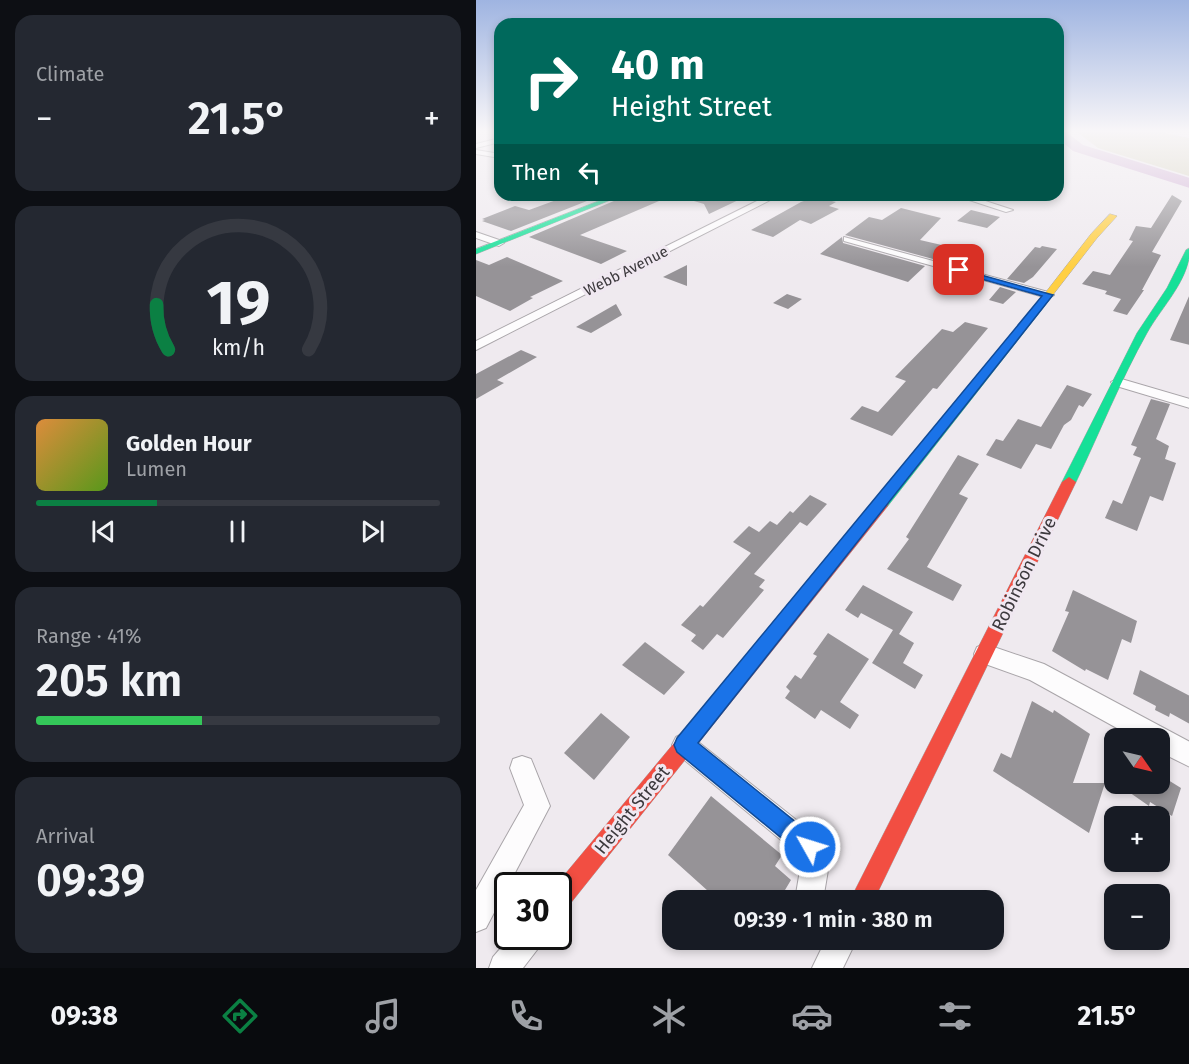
<!DOCTYPE html>
<meta charset="utf-8">
<style>
body{margin:0;font-family:"Fira Sans",sans-serif;background:#242831;color:#f1f3f6;height:100vh;display:flex;flex-direction:column;font-size:22px;white-space:nowrap}
*{box-sizing:border-box;margin:0}
p{font-size:20px;color:#9ea1a6}
.icon{flex:none;width:33px;height:33px;fill:none;stroke:currentColor;stroke-width:2;stroke-linecap:round;stroke-linejoin:round}
.map{position:relative;flex:1;overflow:hidden}
.panel{display:flex;flex-direction:column;gap:15px;padding:15px;background:#0d0f14;width:476px}
.panel>*{flex:none}
.banner{position:absolute;left:18px;top:18px;width:570px;height:183px;border-radius:18px;box-shadow:0 3px 9px #0003;background:#00695c;color:#fff;overflow:hidden}
.needle{width:39px;rotate:124deg}
.tools{position:absolute;left:628px;top:728px;display:grid;gap:12px}
.tools a{display:grid;place-items:center;width:66px;height:66px;border-radius:12px;background:#171b24;box-shadow:0 3px 9px #0003;font-size:30px}
.speed{position:absolute;left:18px;top:872px;display:flex;gap:12px;font-size:30px;font-weight:700;text-align:center}
.speed>*{display:grid;place-content:center;width:78px;height:78px;border-radius:50%;background:#171b24;box-shadow:0 3px 9px #0003;line-height:1}
.speed .limit{border:3px solid #111;border-radius:9px;background:#fff;color:#111}
.pin{position:absolute;display:grid;place-items:center;width:51px;height:51px;color:#fff;margin:-26px;border-radius:12px;box-shadow:0 3px 9px #0006}
.me{position:absolute;width:66px;margin:-33px;rotate:309deg;stroke-linejoin:round;filter:drop-shadow(0 0 4px #0008)}
.turn{display:flex;align-items:center;gap:21px;height:126px;padding:0 18px;font-size:27px}
.turn .icon{width:78px;height:78px;stroke-width:2.5}
.turn b{display:block;font-size:42px;line-height:51px}
.then{display:flex;align-items:center;height:57px;padding:0 18px;background:#0003;gap:12px;font-size:22px}
.big{font-size:45px;font-weight:600;line-height:1.1}
.panel .widget{flex:1;display:flex;flex-direction:column;justify-content:center;gap:9px;min-width:0;padding:0 21px;border-radius:18px;background:#242831}
.panel .dial{align-items:center;gap:0}
.dial svg{height:156px;overflow:visible;fill:none;stroke:#363941;stroke-width:7;stroke-linecap:round;text-anchor:middle}
.dial text{fill:#f1f3f6;stroke:none}
.song{display:flex;align-items:center;gap:18px}
.cover{width:72px;height:72px;border-radius:9px;background:linear-gradient(135deg,hsl(30 70% 55%),hsl(90 70% 35%))}
.played{height:6px;border-radius:3px;background:linear-gradient(90deg,#0b8043 30%,#363941 30%)}
.keys{display:flex;justify-content:space-around;direction:ltr}
.heat{display:flex;justify-content:space-between;align-items:center;font-size:33px;direction:ltr}
.charge{height:9px;border-radius:4px;background:linear-gradient(90deg,#34c759 41%,#363941 0)}
.trip{position:absolute;left:186px;top:890px;width:342px;height:60px;border-radius:18px;background:#171b24;box-shadow:0 3px 9px #0003;font-weight:600;line-height:60px;text-align:center}
.tab-bar{display:flex;height:96px;justify-content:space-around;align-items:center;background:#090b0e;color:#9ea1a6}
.tab-bar .icon{width:42px;height:42px}
.tab-bar .active{color:#0b8043}
.tab-bar b{font-size:27px;color:#f1f3f6}
main{display:flex;flex:1;min-height:0}
.map>svg:first-child{display:block}
.green{fill:#d8d5bf}
.lines{fill:none;stroke-linecap:round;stroke-linejoin:round}
.river{fill:#d2b3d6;fill-rule:evenodd}
.building{fill:#969397}
.street-casing{stroke:#a9a5a9;stroke-width:2}
.fast-casing{stroke:#a9a5a9;stroke-width:1}
.slow-casing{stroke:#a9a5a9;stroke-width:1}
.jam-casing{stroke:#a9a5a9;stroke-width:1}
.street{fill:#fdfcfd;fill-rule:evenodd}
.fast{fill:#16e098;fill-rule:evenodd}
.slow{fill:#ffcf43;fill-rule:evenodd}
.jam{fill:#f24e42;fill-rule:evenodd}
.route{fill:#1a73e8;stroke:#114b97;stroke-width:1.5}
.labels{text-anchor:middle;dominant-baseline:central;stroke-width:6;stroke-linejoin:round;paint-order:stroke}
.far-street-label{font-size:15px;fill:#3c393d;stroke:#f0e8f1}
.street-label{font-size:18px;fill:#3c393d;stroke:#f0e8f1}
</style>
<main>
<section class="panel">
<div class="widget"><p>Climate</p>
<div class="heat"><a>−</a><b class="big">21.5°</b><a>+</a></div>
</div>
<div class="widget dial"><svg viewBox="0 0 100 80">
<path d="M14 69A42 42 0 1 1 86 69"/>
<path d="M14 69A42 42 0 0 1 8 46" stroke="#0b8043"/>
<text x="50" y="56" font-size="32" font-weight="700">19</text>
<text x="50" y="72" font-size="11">km/h</text>
</svg></div>
<div class="widget">
<div class="song"><i class="cover"></i><div><b>Golden Hour</b><p>Lumen</p></div></div>
<div class="played"></div>
<div class="keys"><svg class="icon" aria-label="previous" viewBox="0 0 24 24"><path d="M18 5L8 12l10 7zM5 5v14"/></svg><svg class="icon" aria-label="pause" viewBox="0 0 24 24"><path d="M8 5v14M16 5v14"/></svg><svg class="icon" aria-label="next" viewBox="0 0 24 24"><path d="M6 5l10 7-10 7zM19 5v14"/></svg></div>
</div>
<div class="widget"><p>Range · 41%</p><b class="big">205 km</b><div class="charge"></div></div>
<div class="widget"><p>Arrival</p><b class="big">09:39</b></div>
</section>
<div class="map">
<svg width="714" height="968" viewBox="0 0 714 968">
<rect width="100%" height="100%" fill="#efeaef"/>
<path class="green" d="M601,132H684L713,138V176L622,148Z"/>
<g class="lines">
<path class="river" d="M582,132H590L607,145L714,178V188L597,151L582,138Z"/>
</g>
<path class="building" d="M94,195L116,199L35,231L6,221L9,220L6,219L39,206L53,210Z
M152,195H197L104,235L151,251L125,264L53,237Z
M211,195H273L233,214L228,204L211,199Z
M696,195L706,201L676,252L685,255L666,290H668L651,315L637,311L645,299L629,294L631,291L606,284L617,271L634,275L657,241L653,240L660,226L675,228Z
M339,197L360,202L353,206L363,209L335,224L324,220L297,237L275,230L325,202Z
M425,208L465,218L444,240L470,246L457,259L369,235L393,217L406,220Z
M495,210L524,217L511,228L481,221Z
M366,237L367,243L449,266L432,282L344,254Z
M566,246L581,249L557,277L548,283L531,279L559,247L564,248Z
M31,257L87,281L54,297L57,298L34,311L0,296V260L13,265Z
M211,265V286L187,277Z
M524,287L540,292L527,304L513,300Z
M311,294L326,299L312,309L297,303Z
M714,294V345L694,340Z
M140,304L146,315L115,333L100,327Z
M489,322L512,328L461,389L457,388L416,436L374,419L386,406L402,412L430,381L419,377L466,329L477,332Z
M45,350L61,357L21,380L28,383L0,399V374Z
M591,385L616,394L607,407L603,405L595,420L588,425L575,449L560,444L545,469L510,455L520,439L527,441L542,419L565,427Z
M675,399L694,404L680,439L693,446L689,459L700,463L687,501L674,496L661,531L629,518L637,500L646,504L665,458L657,455L661,447L655,445Z
M482,455L503,464L483,494L492,498L451,567L486,585L477,601L411,569L433,539L430,537Z
M334,495L351,504L331,526L324,522L278,574L289,580L283,587L288,590L247,638L241,634L227,650L215,641L220,635L205,625L224,605L227,607L275,553L257,542L273,526L283,532L294,521L301,525L314,511L317,513Z
M387,585L437,612L423,634L418,631L438,643L427,663L447,675L439,689L396,663L417,630L385,613L382,618L369,610Z
M597,590L661,621L655,643L646,639L632,680L610,669L609,671L576,651L593,612L589,611Z
M352,633L393,659L364,702L383,715L374,729L345,710L339,719L309,698L314,691L310,687L319,675L325,679L341,656L337,654Z
M169,642L209,672L188,695L146,665Z
M664,670L714,696V724L694,713L693,717L679,710L680,706L657,694Z
M556,701L577,713L578,710L614,734L597,783H629L613,833L517,771L525,753L535,758Z
M125,713L154,737L118,780L88,753Z
M684,775L705,788L696,816L674,802L673,806L640,783H684Z
M235,796L306,855L299,866L315,880L303,900H242L192,855Z"/>
<g class="lines">
<defs>
<path id="street" d="M24,138V142L0,148V144Z
M0,150L24,154V158L0,154Z
M293,195H304L0,350V341Z
M478,195H491L537,210L530,212Z
M0,232L26,241L28,243L23,246L0,238Z
M368,237L576,293L578,295L572,298L568,297L368,241Z
M642,378L714,399V408L637,385L635,382Z
M509,644L568,664L714,742V767L684,752V738H659L554,680L501,661L498,654L501,647Z
M208,733L216,737L343,838L353,864L347,900H319L325,864L323,855L200,753L196,745L200,737Z
M46,756L55,759L74,806L10,928L0,932V890L48,805L34,768L37,759Z
M35,936H69L64,946L47,968H13L17,957Z
M350,939H381L367,968H336Z"/>
<path id="fast" d="M138,195H147L0,254V249Z
M714,248C714,280 686,306 671,333C645,379 623,434 600,482L593,487L588,485L586,482L661,333L691,288L710,250Z
M570,292L578,294L411,507H401L399,503L401,499Z"/>
<path id="slow" d="M634,214L641,216L621,238L576,296H570V292L615,234Z"/>
<path id="jam" d="M593,477L600,482L398,900H374L586,482Z
M406,498L411,499L413,503L411,507L90,909L82,912V885H80L401,499Z"/>
</defs>
<use href="#street" class="street-casing"/>
<use href="#fast" class="fast-casing"/>
<use href="#slow" class="slow-casing"/>
<use href="#jam" class="jam-casing"/>
<use href="#street" class="street"/>
<use href="#fast" class="fast"/>
<use href="#slow" class="slow"/>
<use href="#jam" class="jam"/>
</g>
<linearGradient id="sky" x2="0" y2="1"><stop stop-color="#9fb4e1"/><stop offset="0.49" stop-color="#f8f6f8"/><stop offset="1" stop-color="#f8f6f8" stop-opacity="0"/></linearGradient>
<rect width="714" height="267" fill="url(#sky)"/>
<path class="route" d="M480,268L577,295L222,743L342,840L345,847L342,855L334,858L326,855L201,752L198,745L201,738L566,296L480,272Z"/>
<g class="labels">
<g class="far-street-label">
<text transform="translate(150 271) rotate(-27)">Webb Avenue</text>
</g>
<g class="street-label">
<text transform="translate(548 574) rotate(-64)">Robinson Drive</text>
<text transform="translate(156 810) rotate(-51)">Height Street</text>
</g>
</g>
</svg>
<div class="tools">
<a><svg class="needle" viewBox="-14 -14 28 28"><path d="M0-13l5 13h-10z" fill="#e53935"/><path d="M0 13l5-13h-10z" fill="#9ea1a6"/></svg></a>
<a>+</a>
<a>−</a>
</div>
<div class="speed"><div class="limit">30</div></div>
<div class="pin" style="left:483px;top:270px;background:#d93025"><svg class="icon" aria-label="arrive" viewBox="0 0 24 24"><path d="M6 21V4h12l-3 4 3 4H6"/></svg></div>
<svg class="me" style="left:334px;top:847px" viewBox="-20 -20 40 40"><circle r="17" fill="#1a73e8" stroke="#fff" stroke-width="3"/><path d="M0-11L8 9 0 5-8 9z" fill="#fff"/></svg>
<div class="trip">09:39 · 1 min · 380 m</div>
<div class="banner">
<div class="turn"><svg class="icon" aria-label="right" viewBox="0 0 24 24"><path d="M7 20v-9h11M14 6l5 5-5 5"/></svg><div><b>40 m</b>Height Street</div></div>
<div class="then">Then<svg class="icon" aria-label="left" viewBox="0 0 24 24"><path d="M17 20v-9H6M10 6l-5 5 5 5"/></svg></div>
</div>
</div>
</main>
<nav class="tab-bar">
<b>09:38</b>
<svg class="icon active" aria-label="directions" viewBox="0 0 24 24"><path d="M12 3l9 9-9 9-9-9zM9 14v-3h6M13 9l2 2-2 2"/></svg>
<svg class="icon" aria-label="music" viewBox="0 0 24 24"><path d="M9 18V5l10-2v13"/><circle cx="6" cy="18" r="3"/><circle cx="16" cy="16" r="3"/></svg>
<svg class="icon" aria-label="phone" viewBox="0 0 24 24"><path d="M5 4h4l2 5-3 2q2 4 5 5l2-3 5 2v4C11 20 4 13 5 4z"/></svg>
<svg class="icon" aria-label="climate" viewBox="0 0 24 24"><path d="M12 3v18M4 7l16 10M4 17L20 7"/></svg>
<svg class="icon" aria-label="car" viewBox="0 0 24 24"><path d="M5 17H2v-5l4-1 3-4h7l3 4 3 1v5h-3M9 17h6M6 11h13"/><circle cx="7" cy="17" r="2"/><circle cx="17" cy="17" r="2"/></svg>
<svg class="icon" aria-label="filters" viewBox="0 0 24 24"><path d="M4 7h16M4 17h16"/><circle cx="9" cy="7" r="2"/><circle cx="15" cy="17" r="2"/></svg>
<b>21.5°</b>
</nav>
